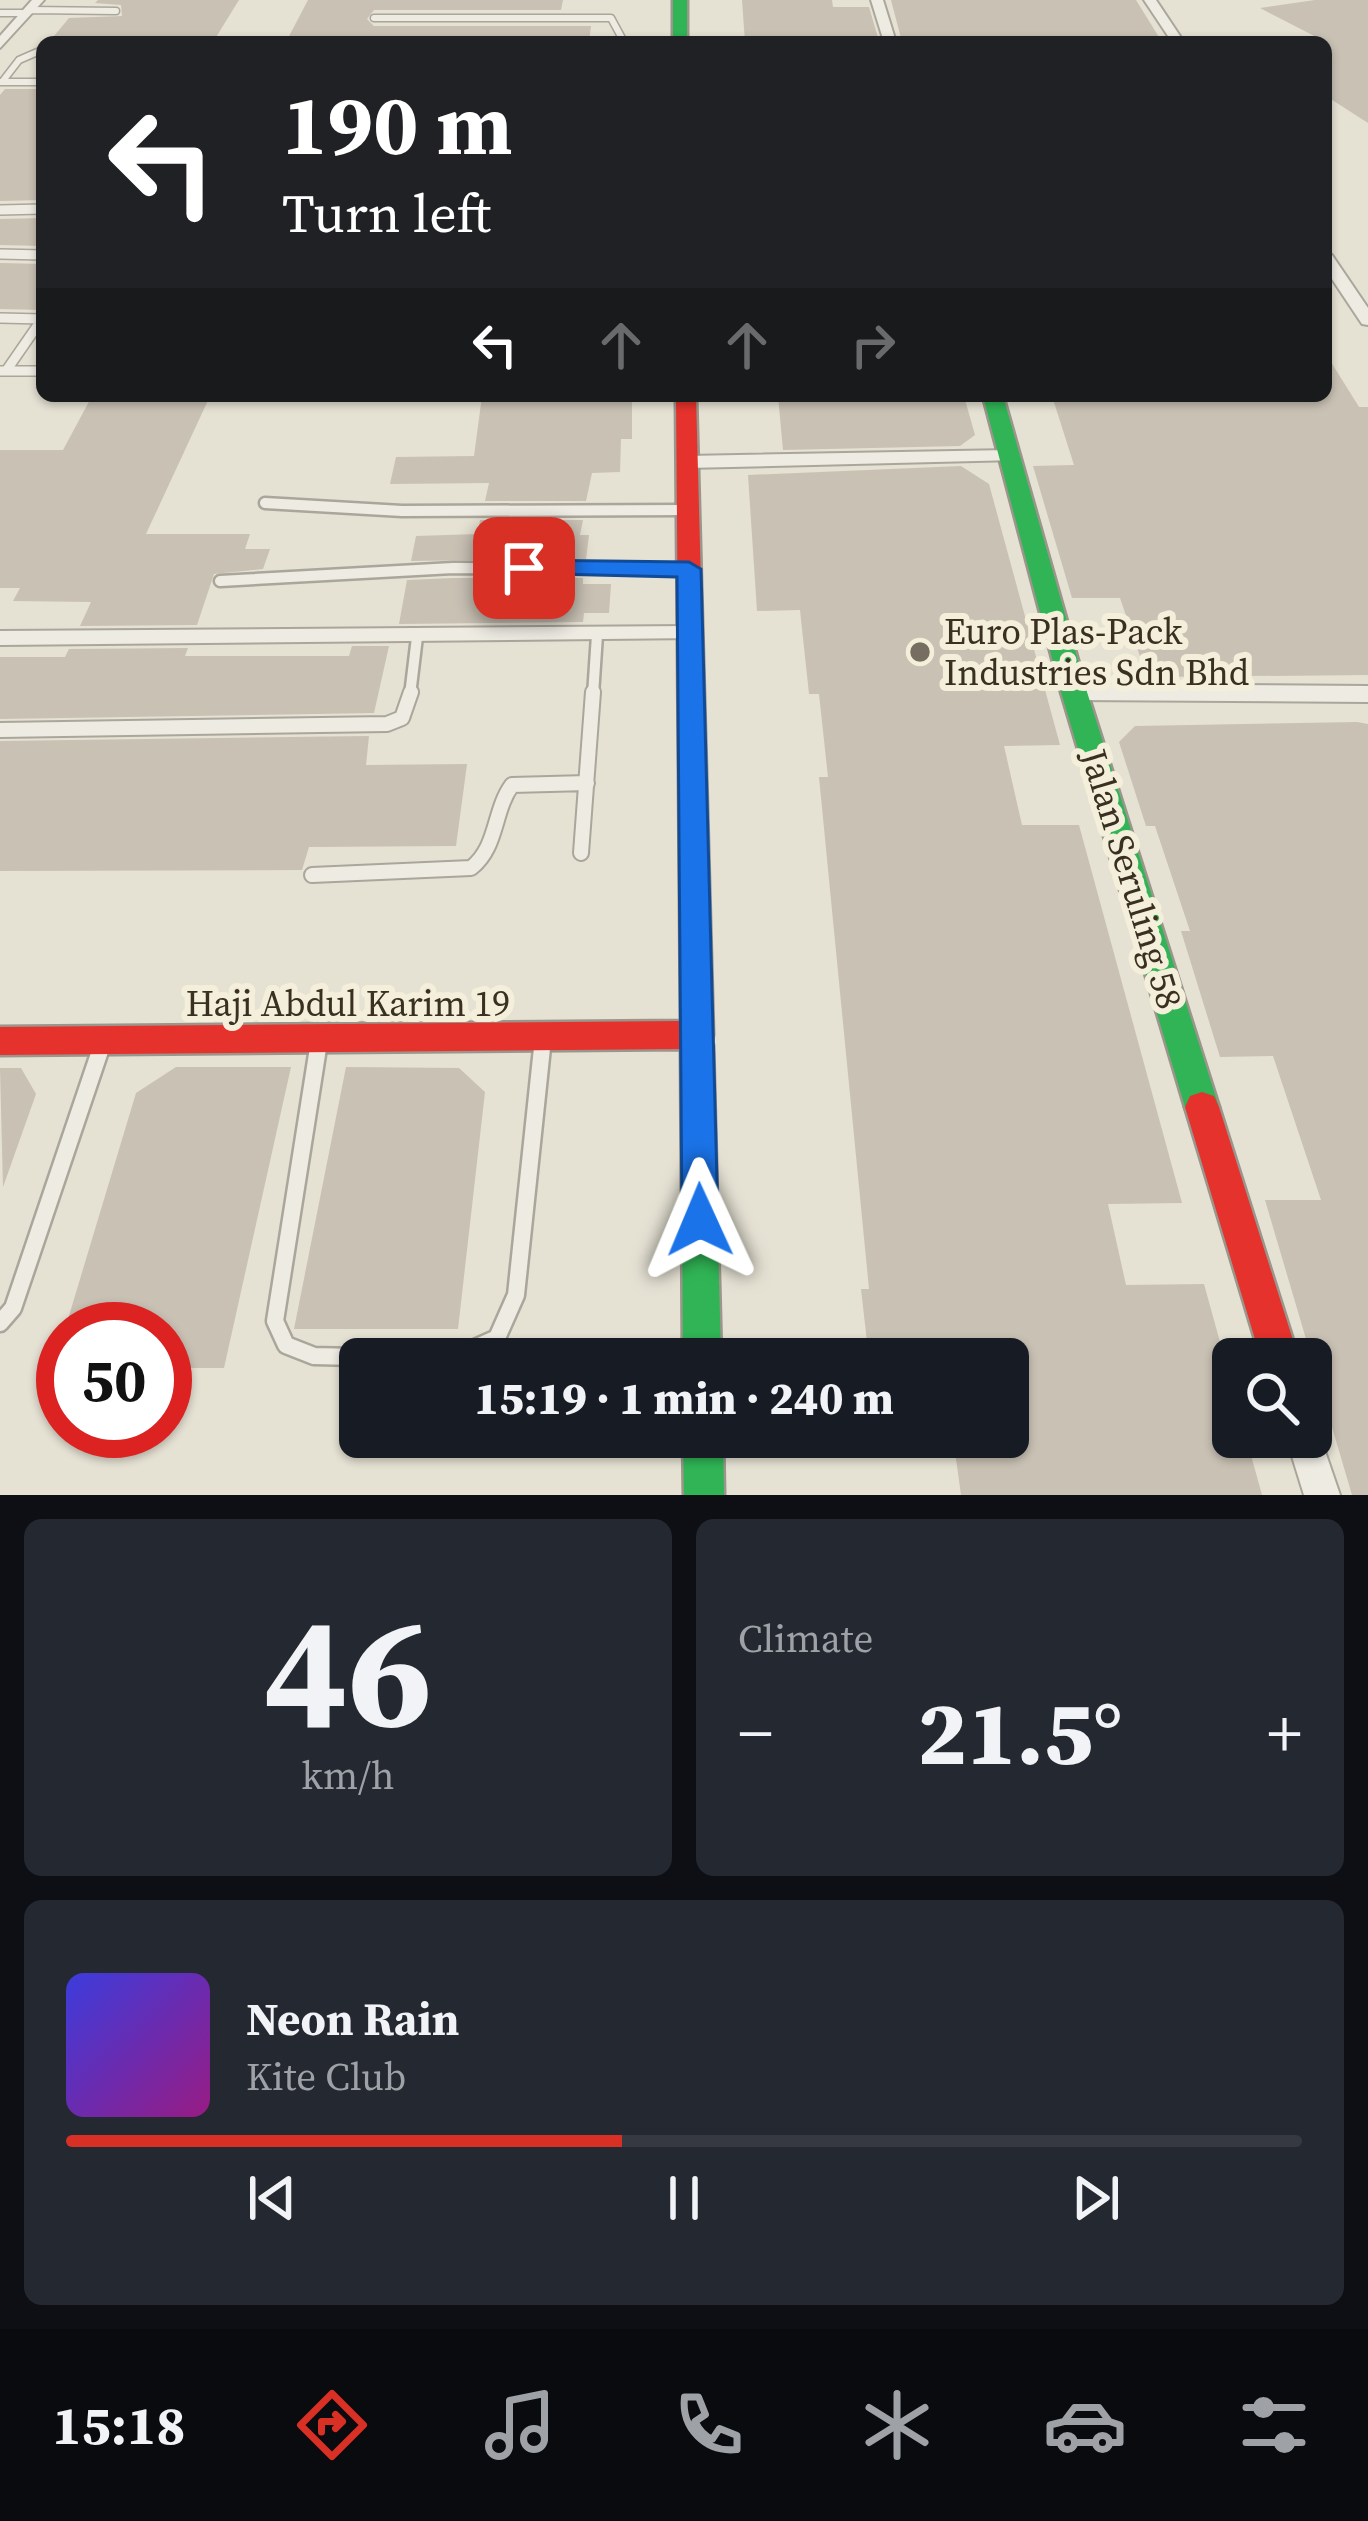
<!DOCTYPE html>
<meta charset="utf-8">
<style>
body{margin:0;font-family:"Source Serif 4",serif;background:#242831;color:#f1f3f6;height:100vh;display:flex;flex-direction:column;font-size:45px;white-space:nowrap}
*{box-sizing:border-box;margin:0}
p{font-size:39px;color:#9ea1a6}
.icon{flex:none;width:66px;height:66px;fill:none;stroke:currentColor;stroke-width:2;stroke-linecap:round;stroke-linejoin:round}
.map{position:relative;height:1495px;overflow:hidden}
.panel{display:flex;flex-direction:column;gap:24px;padding:24px;background:#0d0f14;flex:1}
.panel>*{flex:none}
.hud{position:absolute;left:36px;top:36px;width:1296px;height:366px;border-radius:18px;box-shadow:0 3px 9px #0004;background:#202124;color:#fff;overflow:hidden}
.buttons{position:absolute;left:1212px;top:1338px;display:grid;gap:24px}
.buttons a{display:grid;place-items:center;width:120px;height:120px;border-radius:18px;background:#171b24;box-shadow:0 3px 9px #0004;font-size:60px}
.speed{position:absolute;left:36px;top:1302px;display:flex;gap:24px;font-size:60px;font-weight:700;text-align:center}
.speed>*{display:grid;place-content:center;width:156px;height:156px;border-radius:50%;background:#171b24;box-shadow:0 3px 9px #0004;line-height:1}
.speed .limit{border:18px solid #d22;background:#fff;color:#111}
.pin{position:absolute;display:grid;place-items:center;width:102px;height:102px;color:#fff;margin:-51px;border-radius:24px;box-shadow:0 6px 18px #0006}
.me{position:absolute;width:132px;margin:-66px;rotate:359deg;stroke-linejoin:round;filter:drop-shadow(0 0 9px #0008)}
.turn{display:flex;align-items:center;gap:42px;height:252px;padding:0 48px;font-size:54px}
.turn .icon{width:156px;height:156px;stroke-width:2.5}
.turn b{display:block;font-size:84px;line-height:102px}
.lanes{display:flex;align-items:center;height:114px;padding:0 48px;background:#0003;justify-content:center;gap:60px;direction:ltr}
.lanes .off{opacity:.35}
.big{font-size:90px;font-weight:800;line-height:1.1}
.panel .card{flex:1;display:flex;flex-direction:column;justify-content:center;gap:18px;min-width:0;padding:0 42px;border-radius:18px;background:#242831}
.panel .dial{align-items:center;gap:0}
.dial b{font-size:156px;line-height:1}
.song{display:flex;align-items:center;gap:36px}
.cover{width:144px;height:144px;border-radius:18px;background:linear-gradient(135deg,hsl(240 70% 55%),hsl(310 70% 35%))}
.played{height:12px;border-radius:6px;background:linear-gradient(90deg,#d93025 45%,#363941 45%)}
.keys{display:flex;justify-content:space-around;direction:ltr}
.heat{display:flex;justify-content:space-between;align-items:center;font-size:66px;direction:ltr}
.panel .tiles{flex:1;display:grid;gap:24px;grid-template-columns:1fr 1fr}
.card:last-child{grid-column:span 2}
.trip{position:absolute;left:339px;top:1338px;width:690px;height:120px;border-radius:18px;background:#171b24;box-shadow:0 3px 9px #0004;font-weight:800;line-height:120px;text-align:center}
.tab-bar{display:flex;height:192px;justify-content:space-around;align-items:center;background:#090b0e;color:#9ea1a6}
.tab-bar .icon{width:84px;height:84px}
.tab-bar .current{color:#d93025}
.tab-bar b{font-size:54px;color:#f1f3f6}
.map>svg:first-child{display:block}
.building{fill:#c9c1b4}
.lines{fill:none;stroke-linecap:round;stroke-linejoin:round}
.lane-far4-casing{stroke:#aba69b;stroke-width:9}
.lane-far3-casing{stroke:#aba69b;stroke-width:12}
.lane-far2-casing{stroke:#aba69b;stroke-width:15}
.lane-far1-casing{stroke:#aba69b;stroke-width:18}
.lane-casing{stroke:#aba69b;stroke-width:21}
.street-casing{stroke:#aba69b;stroke-width:4}
.fast-casing{stroke:#9b968b;stroke-width:5}
.jam-casing{stroke:#9b968b;stroke-width:5}
.lane-far4{stroke:#eeebe3;stroke-width:6}
.lane-far3{stroke:#eeebe3;stroke-width:9}
.lane-far2{stroke:#eeebe3;stroke-width:10}
.lane-far1{stroke:#eeebe3;stroke-width:14}
.lane{stroke:#eeebe3;stroke-width:16}
.street{fill:#eeebe3;fill-rule:evenodd}
.fast{fill:#30b455;fill-rule:evenodd}
.jam{fill:#e5322d;fill-rule:evenodd}
.route{fill:#1a73e8;stroke:#114b97;stroke-width:3}
.poi-dot{fill:#766e60;stroke:#f4efda;stroke-width:4.5}
.labels{text-anchor:middle;dominant-baseline:central;stroke-width:12;stroke-linejoin:round;paint-order:stroke}
.poi-label{font-size:36px;fill:#3a3022;stroke:#f4efda;text-anchor:start}
.street-label{font-size:36px;fill:#3a3022;stroke:#f4efda}
</style>
<div class="map">
<svg width="1368" height="1495" viewBox="0 0 1368 1495">
<rect width="100%" height="100%" fill="#e5e1d3"/>
<path class="building" d="M98,0H239L213,42H49L69,18L122,16L121,5L95,3Z
M308,0H563L561,10H374L367,19L374,26H591L589,42H286Z
M742,0H832L833,7H869L879,41L745,42Z
M891,0H1136L1162,42H902Z
M1315,0H1368V123L1326,96V42L1260,8Z
M5,89H42V200L0,201V95Z
M42,218V246L0,245V219Z
M0,263L42,264V310L0,309Z
M1326,354L1359,407H1368V675L1147,677L1120,598H1072L1033,466L1074,465L1052,396H1326Z
M92,396H210L146,534H250L245,549H270L263,569L214,574L197,625L80,626L91,602L13,601L20,588H0V450H63Z
M482,396H632V439H621L620,472L592,473L586,501H485L489,483L390,484L396,457L474,456Z
M778,396H964L975,435L960,446L783,450Z
M961,466L989,484L1060,745L1004,746L1022,825H1079L1182,1203L1108,1204L1126,1285L1204,1284L1233,1389V1437H1246L1262,1495H961L953,1437H1008V1359H869L861,1289H869L819,777H828L819,694H809L800,610L757,611L748,475Z
M480,520H583L580,535H589L586,559L411,561L416,536L478,534Z
M453,578H583V584H611L609,613H584L583,622L399,624L407,580Z
M352,646H389L374,713L0,719V657H65L69,649L188,648L185,656H349Z
M1357,722L1368,724V1495H1352L1265,1200H1321L1273,1056L1220,1057L1181,931H1190L1155,826H1146L1119,742L1135,726Z
M369,736L366,765L467,764L456,846L309,847L302,870L0,871V741Z
M176,1067H291L224,1368H165V1329H65L136,1093Z
M346,1067L459,1068L485,1092L458,1329H294Z
M0,1068H21L36,1094L3,1187Z"/>
<g class="lines">
<defs>
<path id="lane-far4" d="M30,10L116,11
M0,13H27
M374,18H611L624,42
M1,82H42
M2,82L19,60L42,50"/>
<path id="lane-far3" d="M0,210L42,209
M0,254L42,255
M0,318L42,319
M1,371H42
M6,371L42,319"/>
<path id="lane-far2" d="M265,503L402,511L687,510
M220,581L453,568L688,569
M410,695L417,637
M593,695L597,635"/>
<path id="lane-far1" d="M0,730L387,724L402,718L411,692
M581,853L593,692
M312,875L471,868C498,847 493,811 512,785L587,783
M100,1051L103,1042
M318,1051L319,1045
M542,1051L543,1039"/>
<path id="lane" d="M318,1048L275,1321L286,1345L314,1356L439,1359
M0,1323L13,1308L101,1048
M450,1359L497,1338L516,1295L542,1048"/>
<path id="street" d="M32,0H44L0,48V36Z
M871,0H883L896,42H884Z
M1144,0H1156L1184,42H1172Z
M1326,253L1332,255L1368,308V325L1362,324L1326,270Z
M1010,450L1020,456L1017,460L687,468L677,462L687,456Z
M690,626L701,633L698,638L0,645V631Z
M1074,684L1368,686V702L1074,700L1062,692Z
M1311,1422L1316,1425L1340,1495H1304L1286,1437H1311Z"/>
<path id="fast" d="M673,0H687V42H673Z
M983,396H1003L1087,692L1219,1107L1214,1118L1202,1122L1190,1118L1185,1107L1061,692Z
M697,1031L708,1035L713,1045L721,1359H683L681,1045L686,1035Z
M683,1437H723L724,1495H684Z"/>
<path id="jam" d="M676,396H696L713,1035L708,1055L697,1059L683,1049L0,1055V1027L681,1021Z
M1202,1092L1214,1096L1219,1107L1299,1359H1261L1185,1107L1190,1096Z"/>
</defs>
<use href="#lane-far4" class="lane-far4-casing"/>
<use href="#lane-far3" class="lane-far3-casing"/>
<use href="#lane-far2" class="lane-far2-casing"/>
<use href="#lane-far1" class="lane-far1-casing"/>
<use href="#lane" class="lane-casing"/>
<use href="#street" class="street-casing"/>
<use href="#fast" class="fast-casing"/>
<use href="#jam" class="jam-casing"/>
<use href="#lane-far4" class="lane-far4"/>
<use href="#lane-far3" class="lane-far3"/>
<use href="#lane-far2" class="lane-far2"/>
<use href="#lane-far1" class="lane-far1"/>
<use href="#lane" class="lane"/>
<use href="#street" class="street"/>
<use href="#fast" class="fast"/>
<use href="#jam" class="jam"/>
</g>
<path class="route" d="M524,560L689,562L701,569L718,1220L713,1233L700,1238L687,1233L682,1220L677,577L515,573V562Z"/>
<circle class="poi-dot" cx="920" cy="652" r="12"/>
<g class="labels">
<g class="poi-label">
<text x="944" y="631">Euro Plas-Pack<tspan x="944" dy="41">Industries Sdn Bhd</tspan></text>
</g>
<g class="street-label">
<text transform="translate(1132 879) rotate(73)">Jalan Seruling 58</text>
<text x="348" y="1003">Haji Abdul Karim 19</text>
</g>
</g>
</svg>
<div class="buttons">
<a><svg class="icon" aria-label="search" viewBox="0 0 24 24"><circle cx="10" cy="10" r="6"/><path d="M15 15l6 6"/></svg></a>
</div>
<div class="speed"><div class="limit">50</div></div>
<div class="pin" style="left:524px;top:568px;background:#d93025"><svg class="icon" aria-label="arrive" viewBox="0 0 24 24"><path d="M6 21V4h12l-3 4 3 4H6"/></svg></div>
<svg class="me" style="left:700px;top:1220px" viewBox="-20 -20 40 40"><path d="M0-17L14 15 0 8-14 15z" fill="#1a73e8" stroke="#fff" stroke-width="4"/></svg>
<div class="trip">15:19 · 1 min · 240 m</div>
<div class="hud">
<div class="turn"><svg class="icon" aria-label="left" viewBox="0 0 24 24"><path d="M17 20v-9H6M10 6l-5 5 5 5"/></svg><div><b>190 m</b>Turn left</div></div>
<div class="lanes"><svg class="icon" aria-label="left" viewBox="0 0 24 24"><path d="M17 20v-9H6M10 6l-5 5 5 5"/></svg><svg class="icon off" aria-label="ahead" viewBox="0 0 24 24"><path d="M12 20V5M6 11l6-6 6 6"/></svg><svg class="icon off" aria-label="ahead" viewBox="0 0 24 24"><path d="M12 20V5M6 11l6-6 6 6"/></svg><svg class="icon off" aria-label="right" viewBox="0 0 24 24"><path d="M7 20v-9h11M14 6l5 5-5 5"/></svg></div>
</div>
</div>
<section class="panel">
<div class="tiles">
<div class="card dial"><b>46</b><p>km/h</p></div>
<div class="card"><p>Climate</p>
<div class="heat"><a>−</a><b class="big">21.5°</b><a>+</a></div>
</div>
<div class="card">
<div class="song"><i class="cover"></i><div><b>Neon Rain</b><p>Kite Club</p></div></div>
<div class="played"></div>
<div class="keys"><svg class="icon" aria-label="previous" viewBox="0 0 24 24"><path d="M18 5L8 12l10 7zM5 5v14"/></svg><svg class="icon" aria-label="pause" viewBox="0 0 24 24"><path d="M8 5v14M16 5v14"/></svg><svg class="icon" aria-label="next" viewBox="0 0 24 24"><path d="M6 5l10 7-10 7zM19 5v14"/></svg></div>
</div>
</div>
</section>
<nav class="tab-bar">
<b>15:18</b>
<svg class="icon current" aria-label="directions" viewBox="0 0 24 24"><path d="M12 3l9 9-9 9-9-9zM9 14v-3h6M13 9l2 2-2 2"/></svg>
<svg class="icon" aria-label="music" viewBox="0 0 24 24"><path d="M9 18V5l10-2v13"/><circle cx="6" cy="18" r="3"/><circle cx="16" cy="16" r="3"/></svg>
<svg class="icon" aria-label="phone" viewBox="0 0 24 24"><path d="M5 4h4l2 5-3 2q2 4 5 5l2-3 5 2v4C11 20 4 13 5 4z"/></svg>
<svg class="icon" aria-label="climate" viewBox="0 0 24 24"><path d="M12 3v18M4 7l16 10M4 17L20 7"/></svg>
<svg class="icon" aria-label="car" viewBox="0 0 24 24"><path d="M5 17H2v-5l4-1 3-4h7l3 4 3 1v5h-3M9 17h6M6 11h13"/><circle cx="7" cy="17" r="2"/><circle cx="17" cy="17" r="2"/></svg>
<svg class="icon" aria-label="filters" viewBox="0 0 24 24"><path d="M4 7h16M4 17h16"/><circle cx="9" cy="7" r="2"/><circle cx="15" cy="17" r="2"/></svg>
</nav>
